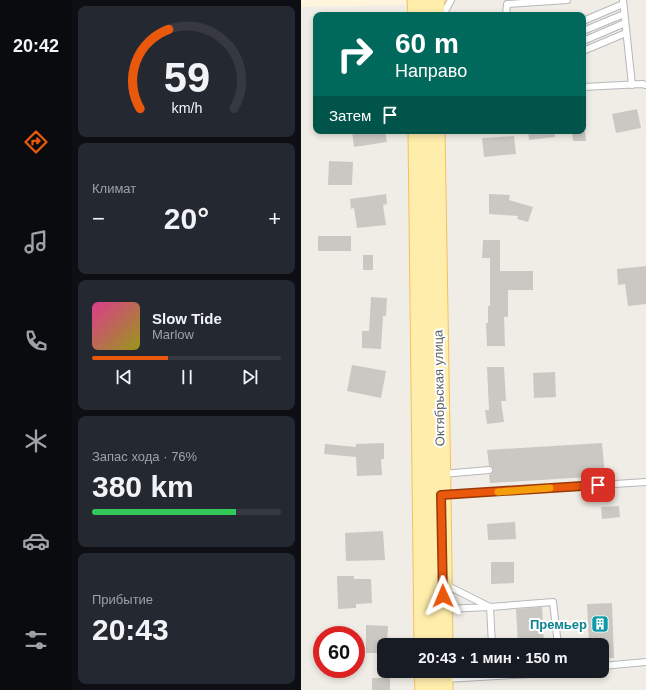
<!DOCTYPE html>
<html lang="ru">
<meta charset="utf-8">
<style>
body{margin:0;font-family:Arial,sans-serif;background:#242831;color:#f1f3f6;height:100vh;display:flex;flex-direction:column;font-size:15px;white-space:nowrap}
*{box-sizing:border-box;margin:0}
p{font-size:13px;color:#9ea1a6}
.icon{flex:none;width:22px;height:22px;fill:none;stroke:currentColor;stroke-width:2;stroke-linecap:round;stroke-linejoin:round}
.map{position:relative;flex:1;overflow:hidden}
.details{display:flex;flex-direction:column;gap:6px;padding:6px;background:#0d0f14;width:229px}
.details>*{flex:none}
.guide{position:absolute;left:12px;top:12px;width:273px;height:122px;border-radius:8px;box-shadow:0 2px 6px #0003;background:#00695c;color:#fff;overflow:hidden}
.speed{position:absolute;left:12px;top:626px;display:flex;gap:8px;font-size:20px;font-weight:700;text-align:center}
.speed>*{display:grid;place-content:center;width:52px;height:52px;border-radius:50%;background:#171b24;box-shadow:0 2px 6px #0003;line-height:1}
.speed .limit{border:6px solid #d22;background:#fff;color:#111}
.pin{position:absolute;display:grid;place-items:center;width:34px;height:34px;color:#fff;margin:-17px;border-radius:8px;box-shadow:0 2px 6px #0006}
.me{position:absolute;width:44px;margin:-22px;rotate:359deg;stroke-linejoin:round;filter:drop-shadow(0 0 3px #0008)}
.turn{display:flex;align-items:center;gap:14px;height:84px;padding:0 16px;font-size:18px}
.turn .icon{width:52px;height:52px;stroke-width:2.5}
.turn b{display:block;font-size:28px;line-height:34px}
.then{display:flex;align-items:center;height:38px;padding:0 16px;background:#0003;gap:8px;font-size:15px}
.big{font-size:30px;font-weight:800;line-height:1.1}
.details .tile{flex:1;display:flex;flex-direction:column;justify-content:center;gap:6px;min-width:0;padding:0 14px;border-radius:8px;background:#242831}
.details .dial{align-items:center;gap:0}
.dial svg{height:104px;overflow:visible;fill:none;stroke:#363941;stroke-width:7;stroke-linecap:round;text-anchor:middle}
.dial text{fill:#f1f3f6;stroke:none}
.song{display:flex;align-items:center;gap:12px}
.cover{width:48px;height:48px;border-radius:6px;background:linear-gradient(135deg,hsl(330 70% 55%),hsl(60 70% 35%))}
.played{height:4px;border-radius:2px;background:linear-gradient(90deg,#ea580c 40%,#363941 40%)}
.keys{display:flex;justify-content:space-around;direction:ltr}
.heat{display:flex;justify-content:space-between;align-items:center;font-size:22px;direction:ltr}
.charge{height:6px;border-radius:3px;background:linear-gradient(90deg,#34c759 76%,#363941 0)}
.trip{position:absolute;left:76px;top:638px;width:232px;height:40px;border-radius:8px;background:#171b24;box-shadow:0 2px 6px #0003;font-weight:800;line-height:40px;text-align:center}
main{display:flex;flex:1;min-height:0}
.menu{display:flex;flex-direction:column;width:72px;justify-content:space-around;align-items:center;background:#090b0e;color:#9ea1a6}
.menu .icon{width:28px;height:28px}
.menu .active{color:#ea580c}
.menu b{font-size:18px;color:#f1f3f6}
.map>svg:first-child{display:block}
.commercial{fill:#fef5dc}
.building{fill:#cbc8c3}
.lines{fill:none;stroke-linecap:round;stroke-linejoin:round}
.lane-casing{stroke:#b6b8bc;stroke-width:8}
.primary-casing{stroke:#f3c15b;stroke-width:21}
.lane{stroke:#fff;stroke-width:6}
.primary{stroke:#ffedab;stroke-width:19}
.route-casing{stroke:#983908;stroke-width:10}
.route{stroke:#ea580c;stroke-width:7}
.slow{stroke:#f59e0b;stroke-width:7}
.labels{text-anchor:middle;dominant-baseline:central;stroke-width:4;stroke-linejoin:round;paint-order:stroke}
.street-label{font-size:13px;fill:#5d6266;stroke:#fff}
.culture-label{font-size:13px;font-weight:bold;fill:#0d838f;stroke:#fff;text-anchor:end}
</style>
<main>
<nav class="menu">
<b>20:42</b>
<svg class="icon active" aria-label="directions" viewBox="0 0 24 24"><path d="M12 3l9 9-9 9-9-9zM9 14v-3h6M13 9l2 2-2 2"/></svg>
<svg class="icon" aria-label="music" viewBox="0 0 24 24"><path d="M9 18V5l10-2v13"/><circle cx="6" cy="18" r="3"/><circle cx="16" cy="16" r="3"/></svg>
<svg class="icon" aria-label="phone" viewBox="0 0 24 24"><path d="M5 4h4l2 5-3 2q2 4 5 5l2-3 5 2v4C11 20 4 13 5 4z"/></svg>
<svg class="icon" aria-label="climate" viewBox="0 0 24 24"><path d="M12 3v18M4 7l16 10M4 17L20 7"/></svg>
<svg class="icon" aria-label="car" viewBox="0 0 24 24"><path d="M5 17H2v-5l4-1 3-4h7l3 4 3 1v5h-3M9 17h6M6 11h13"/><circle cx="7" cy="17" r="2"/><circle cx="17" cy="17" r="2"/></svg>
<svg class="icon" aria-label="filters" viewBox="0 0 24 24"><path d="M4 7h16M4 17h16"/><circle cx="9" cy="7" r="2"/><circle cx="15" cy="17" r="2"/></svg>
</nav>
<section class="details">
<div class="tile dial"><svg viewBox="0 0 100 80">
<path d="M14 69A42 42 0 1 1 86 69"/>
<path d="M14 69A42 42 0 0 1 36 8" stroke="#ea580c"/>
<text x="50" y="56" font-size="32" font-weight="700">59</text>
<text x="50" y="72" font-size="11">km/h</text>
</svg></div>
<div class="tile"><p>Климат</p>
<div class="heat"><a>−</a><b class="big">20°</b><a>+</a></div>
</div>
<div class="tile">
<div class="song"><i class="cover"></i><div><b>Slow Tide</b><p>Marlow</p></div></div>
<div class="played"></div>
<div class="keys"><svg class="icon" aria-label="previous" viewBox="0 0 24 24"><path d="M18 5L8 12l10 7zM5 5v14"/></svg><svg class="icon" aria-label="pause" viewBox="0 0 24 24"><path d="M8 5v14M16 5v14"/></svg><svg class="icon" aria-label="next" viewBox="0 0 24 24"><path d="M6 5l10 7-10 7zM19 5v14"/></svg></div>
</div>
<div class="tile"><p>Запас хода · 76%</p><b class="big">380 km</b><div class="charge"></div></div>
<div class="tile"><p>Прибытие</p><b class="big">20:43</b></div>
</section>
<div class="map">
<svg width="345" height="690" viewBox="0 0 345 690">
<rect width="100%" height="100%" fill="#f0ede6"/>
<path class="commercial" d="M0,0H108V5L0,7Z"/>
<path class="building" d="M336,109L340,128L315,133L311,114Z
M56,131H84L86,142L53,147L51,132Z
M227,131H254V137L228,140Z
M271,131H284L285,141H272Z
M213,136L215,154L183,157L181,138Z
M28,161L52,162L51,185H27Z
M85,194L86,204L82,205L85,225L56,228L53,208L50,209L49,199Z
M188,194L209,195L208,200L232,207L227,222L216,219L217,216L188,214Z
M17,236H50V251H17Z
M182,240H199V271H232V290H207V317H203L204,346H186L185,323H187V306H189V258H181Z
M62,255H72V270H62Z
M345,266V304L327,306L324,284L317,285L316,269Z
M70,297L86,298L85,316H82L80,349L61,348V331H68Z
M51,365L85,371L80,398L46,391Z
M186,367H203L205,401H200L203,422L186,424L184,410H188Z
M254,372L255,397L233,398L232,373Z
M83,443V459H80L81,475L56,476L55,457L23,454L24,444L55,447V444Z
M301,443L304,476L189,483L188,475L191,473L192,470L191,467L188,466L186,450Z
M318,506L319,517L301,519L300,507Z
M214,522L215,539L187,540L186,524Z
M82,531L84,560L45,561L44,533Z
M190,562H213V583L190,584Z
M36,576H53V579H70L71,603L55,604V608L37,609Z
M311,603L313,658H301V645H288L286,604Z
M241,607L243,645H217L215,609Z
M65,625L87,626L86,645H83V653H65Z
M71,678H89V690H71Z"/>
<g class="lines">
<defs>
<path id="lane" d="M322,0L331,85
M142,15L150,0
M205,15L206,4L266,0
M282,21L322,4
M282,31L323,14
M282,41L324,23
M282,51L325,33
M282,87L341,84L345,85
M141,474L188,470
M142,495L345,482
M145,585L189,607L252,602L257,645
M143,609L189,607L191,645
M301,666L345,662
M144,679L230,674L258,671"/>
<path id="primary" d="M116,0L117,15
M133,15L134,0
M117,131L123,645
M134,131L140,495L142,645
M123,671L124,690
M142,671V690"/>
</defs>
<use href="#lane" class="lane-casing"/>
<use href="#primary" class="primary-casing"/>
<use href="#lane" class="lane"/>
<use href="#primary" class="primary"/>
</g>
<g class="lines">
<defs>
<path id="route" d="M142,596L140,495L297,485"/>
</defs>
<use href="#route" class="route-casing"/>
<use href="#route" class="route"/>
<path class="slow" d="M197,492L249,488"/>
</g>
<defs>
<symbol id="building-square" viewBox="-11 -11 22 22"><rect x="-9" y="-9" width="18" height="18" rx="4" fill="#0f9aa8" stroke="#fff"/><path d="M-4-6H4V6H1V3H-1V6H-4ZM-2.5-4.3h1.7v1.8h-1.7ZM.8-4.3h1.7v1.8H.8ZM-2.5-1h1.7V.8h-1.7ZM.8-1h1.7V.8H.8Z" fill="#fff"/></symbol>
</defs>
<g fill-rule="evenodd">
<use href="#building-square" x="289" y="614" width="20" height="20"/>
</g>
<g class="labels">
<g class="street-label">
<text transform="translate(138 388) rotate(-91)">Октябрьская улица</text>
</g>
<g class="culture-label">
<text x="286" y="624">Премьер</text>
</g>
</g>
</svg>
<div class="speed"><div class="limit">60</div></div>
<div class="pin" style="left:297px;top:485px;background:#d93025"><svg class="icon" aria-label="arrive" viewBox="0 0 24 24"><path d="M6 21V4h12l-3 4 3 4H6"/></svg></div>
<svg class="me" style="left:142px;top:596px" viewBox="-20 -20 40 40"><path d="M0-17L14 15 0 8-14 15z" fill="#ea580c" stroke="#fff" stroke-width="4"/></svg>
<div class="trip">20:43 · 1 мин · 150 m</div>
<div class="guide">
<div class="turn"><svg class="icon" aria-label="right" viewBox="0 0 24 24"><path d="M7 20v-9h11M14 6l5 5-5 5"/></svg><div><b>60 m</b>Направо</div></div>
<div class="then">Затем<svg class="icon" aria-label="arrive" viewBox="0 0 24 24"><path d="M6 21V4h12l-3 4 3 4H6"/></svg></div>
</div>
</div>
</main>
